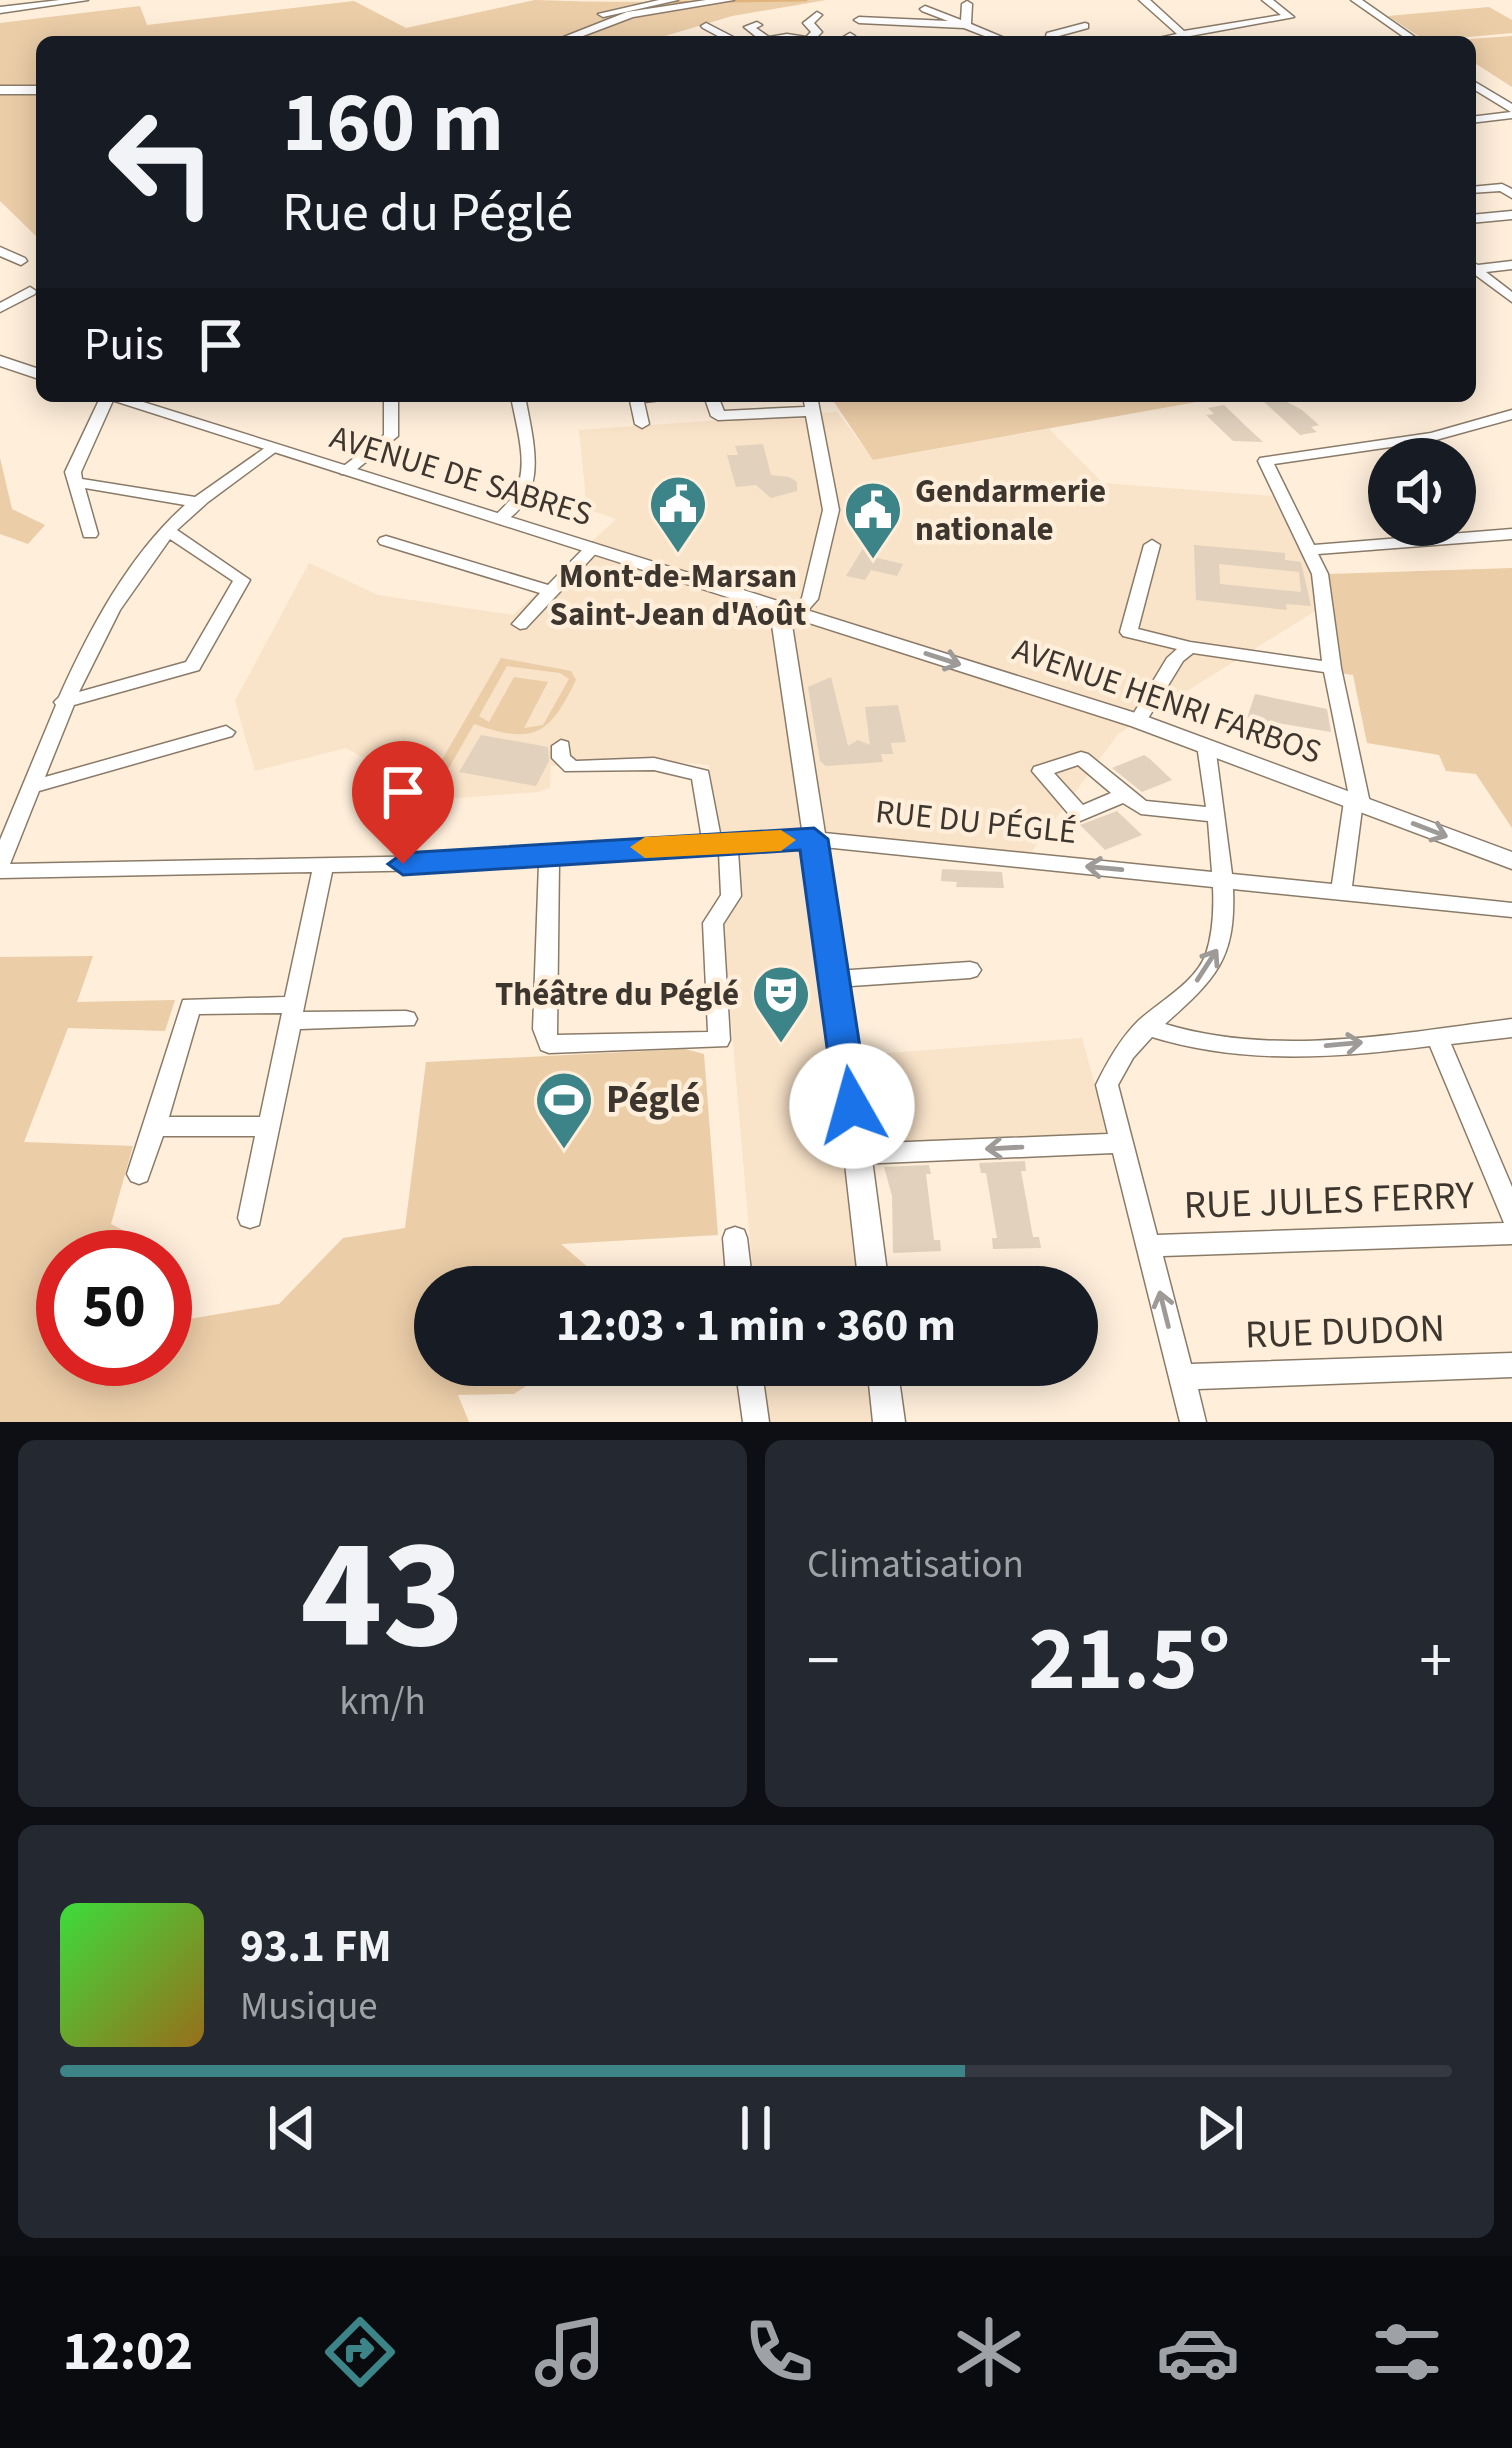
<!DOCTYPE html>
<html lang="fr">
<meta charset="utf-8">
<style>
body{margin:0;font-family:"Source Sans 3",sans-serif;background:#242831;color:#f1f3f6;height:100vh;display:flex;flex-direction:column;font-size:45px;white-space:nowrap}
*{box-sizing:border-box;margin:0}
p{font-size:39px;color:#9ea1a6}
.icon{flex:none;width:66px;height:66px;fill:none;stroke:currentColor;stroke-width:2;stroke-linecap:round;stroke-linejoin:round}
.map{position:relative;height:1422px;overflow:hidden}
.details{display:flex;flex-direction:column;gap:18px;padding:18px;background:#0d0f14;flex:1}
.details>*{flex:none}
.guide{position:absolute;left:36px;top:36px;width:1440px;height:366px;border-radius:18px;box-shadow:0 6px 30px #0003;background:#171b24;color:#f1f3f6;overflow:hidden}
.controls{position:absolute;left:1368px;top:438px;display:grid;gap:24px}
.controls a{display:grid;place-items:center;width:108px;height:108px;border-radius:50%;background:#171b24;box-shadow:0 6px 30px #0003;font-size:60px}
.speed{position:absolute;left:36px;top:1230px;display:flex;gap:24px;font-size:60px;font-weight:700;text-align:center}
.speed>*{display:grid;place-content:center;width:156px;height:156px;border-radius:50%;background:#171b24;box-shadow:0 6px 30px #0003;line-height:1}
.speed .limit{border:18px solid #d22;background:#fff;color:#111}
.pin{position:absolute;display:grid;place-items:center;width:102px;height:102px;color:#fff;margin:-123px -51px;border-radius:50% 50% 50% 0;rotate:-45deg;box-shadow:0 0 12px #0007}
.pin .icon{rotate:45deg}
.me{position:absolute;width:132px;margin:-66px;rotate:353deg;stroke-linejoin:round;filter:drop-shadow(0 0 9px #0008)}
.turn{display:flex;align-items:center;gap:42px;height:252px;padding:0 48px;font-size:54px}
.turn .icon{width:156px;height:156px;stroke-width:2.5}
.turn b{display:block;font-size:84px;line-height:102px}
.then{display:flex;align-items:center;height:114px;padding:0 48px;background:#0003;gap:24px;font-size:45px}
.big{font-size:90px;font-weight:700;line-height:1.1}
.details .card{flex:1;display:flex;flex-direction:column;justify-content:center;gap:18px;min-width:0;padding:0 42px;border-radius:18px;background:#242831}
.details .dial{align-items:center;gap:0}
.dial b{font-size:156px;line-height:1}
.song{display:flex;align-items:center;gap:36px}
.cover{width:144px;height:144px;border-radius:18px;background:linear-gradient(135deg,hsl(120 70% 55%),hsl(40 70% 35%))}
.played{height:12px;border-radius:6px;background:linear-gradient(90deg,#3c8488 65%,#363941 65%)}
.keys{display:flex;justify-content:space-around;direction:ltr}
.heat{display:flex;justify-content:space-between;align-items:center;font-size:66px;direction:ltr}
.details .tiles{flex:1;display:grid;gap:18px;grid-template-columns:1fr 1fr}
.card:last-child{grid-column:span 2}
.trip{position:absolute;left:414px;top:1266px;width:684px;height:120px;border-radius:60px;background:#171b24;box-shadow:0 6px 30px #0003;font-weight:700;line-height:120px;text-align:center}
.tabs{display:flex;height:192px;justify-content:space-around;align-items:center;background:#090b0e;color:#9ea1a6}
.tabs .icon{width:84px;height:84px}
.tabs .selected{color:#3c8488}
.tabs b{font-size:54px;color:#f1f3f6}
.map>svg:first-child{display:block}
.built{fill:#f9e3c9}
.green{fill:#ebcda8;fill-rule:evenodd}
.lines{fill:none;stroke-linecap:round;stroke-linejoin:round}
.stream{stroke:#e0b47c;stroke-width:3}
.building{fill:#e1d1bd;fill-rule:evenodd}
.minor-casing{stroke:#8a7b69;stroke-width:3}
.major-casing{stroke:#8a7b69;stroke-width:3}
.minor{fill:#fff;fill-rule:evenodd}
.major{fill:#fff;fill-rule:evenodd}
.oneway{stroke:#9e9a97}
.route{fill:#1a73e8;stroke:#114b97;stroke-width:3}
.slow{fill:#f59e0b}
.labels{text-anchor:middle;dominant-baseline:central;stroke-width:9;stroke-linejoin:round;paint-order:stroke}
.street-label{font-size:33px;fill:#3d362f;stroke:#feeeda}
.poi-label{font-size:33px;font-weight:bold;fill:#3d362f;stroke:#feeeda;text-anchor:start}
.near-poi-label{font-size:39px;font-weight:bold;fill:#3d362f;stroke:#feeeda;text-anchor:start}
.near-street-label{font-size:39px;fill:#3d362f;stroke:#feeeda}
</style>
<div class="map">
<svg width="1512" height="1422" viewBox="0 0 1512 1422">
<rect width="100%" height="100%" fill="#feeeda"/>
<path class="built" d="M837,412L874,460L1049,429L1103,483L1273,496L1315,572L1320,608L1118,734L1029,855L819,842L851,1056L1082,1038L1109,1135L863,1150L872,1287H754L709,765L654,760L551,766L550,788L538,792L457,798L421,790L346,748L255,771L235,701L309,563L378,595L513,615L616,519L587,509L579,430Z
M760,1365H878L882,1422H765Z"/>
<path class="green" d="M535,0C632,4 728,0 826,0L732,16L645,42H42V242L0,201V23L140,6L147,25L354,1L406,28Z
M1489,7L1512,20V33L1426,41L1388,16Z
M1512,36V87L1470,60V42L1440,41Z
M830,396H1230L873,460Z
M0,458L12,509L45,525L28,544L0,534Z
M1512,568V828L1476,774L1446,771L1439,755L1367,743L1353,675L1339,673L1328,574Z
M501,658L571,671L576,680C549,735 535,745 474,724L449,768L439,765ZM507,666L560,673L569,679L543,725L524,728L548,682L514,677L489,722L479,716Z
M93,956L77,1002L175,1000L165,1031L68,1028L24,1142L133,1146L111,1224L128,1233L122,1257H63V1359H165V1323L279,1304L343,1238L405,1228L426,1062L685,1049L704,1054L718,1235L561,1244L611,1287H435V1365H558L514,1394L458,1395L469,1422H0V957Z"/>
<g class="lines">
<path class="stream" d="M723,1L806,0
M676,2H700"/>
</g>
<path class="building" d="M1278,397L1302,410L1319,425L1311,427L1317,432L1300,435L1262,400Z
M1224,405L1248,428L1263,442L1233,441L1206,415L1214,414L1208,408Z
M763,444L771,475L789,477L797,482V491L771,498L756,485L736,487L727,455H738L735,446Z
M865,545L882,549L877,558L903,564L897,576L871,570L865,580L846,576Z
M1194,545L1285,553V560L1301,562L1311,606L1286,604L1287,610L1196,600ZM1219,564L1299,572L1301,592L1220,584Z
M831,677L848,746L858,740L870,745L865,707L898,705L906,742L891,743L893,754H881L883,762L826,766L820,761L808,687Z
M1255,694L1327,709L1331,732L1247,718Z
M481,735L548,747L549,761L536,786L459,772Z
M1144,755L1150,759L1172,780L1142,792L1112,768Z
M1117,811L1142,835L1105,850L1080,825Z
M942,869L1002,872L1004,888L956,887L957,882L941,881Z
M1025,1161L1026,1171H1021L1033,1237H1039L1041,1248L993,1249L992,1238H997L986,1173H981L979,1163Z
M929,1165L931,1174H926L934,1240H940L941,1251L893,1253L892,1196L884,1167Z
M1045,1271L1043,1287H1005L997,1273Z"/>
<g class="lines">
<defs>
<path id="minor" d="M60,0H88L0,13V7Z
M659,0H678L603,17L598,14Z
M1139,0H1150L1184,31L1281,15L1262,0H1273L1294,17L1190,36L1193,39L1188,42L1183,39L1140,42L1177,34Z
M1351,0H1362L1422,42H1411Z
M967,1L972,4L971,24L1014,42H1000L964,28L859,23L854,20L859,17L948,21L922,11L920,9L925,6L961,20L962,4Z
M817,12L822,15L814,23L822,32L815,39L823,42H755L759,39L744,27L757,22L762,25L756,28L769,37L787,34L806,37L811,32L803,23Z
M706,23L739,40L741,42H729L703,28L701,26Z
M1085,23L1088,24V28L1055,37L1054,42H1044L1047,33Z
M850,33L855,36L847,42H835Z
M692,38L696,42H685Z
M1470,79L1512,104V118L1470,123V117L1511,112L1470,87Z
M1502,184L1512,189V198L1500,191L1470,193V187Z
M1512,211V219L1470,223V215Z
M0,247L25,258L27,261L21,265L0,256Z
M1470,261L1478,265L1512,261V269L1486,272L1512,292V302L1470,271Z
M30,287L36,291L35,294L0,312V303Z
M101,396H115L81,472L82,479L195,497L269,445H279L281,448L208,502L177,530L250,580L199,670L74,705L45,777L226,726L235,732L232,736L39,791L10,864L435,856L702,839L692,779L654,770L565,771L552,758V746L561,740L568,742L570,756L576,761L654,758L708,771L721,838L814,832L1212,872L1208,821L1141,814L1123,803L1080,821L1073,819L1032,771L1034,767L1081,752L1088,754L1146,801L1206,807L1197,745L1206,739L1215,745L1232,874L1332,884L1344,801L1349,796L1324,672L1193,653L1183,661L1144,725H1132L1129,721L1167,658L1177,649L1123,636L1120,632L1144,545L1152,540L1160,545L1138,629L1190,642L1322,661L1312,574L1258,461L1260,458L1431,433L1512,410V419L1432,441L1274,464L1314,545L1512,529V539L1318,554L1328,574L1341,668L1370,803L1362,809L1352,886L1512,903V917L1233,889C1236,960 1215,979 1165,1024C1278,1058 1399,1033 1512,1019V1037L1451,1044L1512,1187V1244L1163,1256L1191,1364L1512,1353V1377L1198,1389L1206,1422H1180L1113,1153L858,1164L850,1161L846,1154L850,1147L858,1144L1108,1134L1096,1085C1107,1062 1120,1039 1138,1021C1160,1001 1195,983 1206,954C1213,933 1214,908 1213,887L814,846L738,851L741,896L723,924L730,1040L727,1046L549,1053L541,1050L533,1029L539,863L435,870L332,872L303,1012L406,1011L414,1013L417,1019L414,1025L300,1029L259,1225L250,1228L241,1225L238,1218L255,1136H163L147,1181L139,1184L131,1181L127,1174L183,1000L285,997L312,872L0,878V840L56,705L54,702L59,697C90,628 129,555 185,505L85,488L98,534L96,537H84L65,472ZM170,539L233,581L186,662L79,692L120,610ZM1078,765L1111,793L1083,805L1054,773ZM719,852L721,895L703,923L708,1032L557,1035L559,862ZM282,1013L260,1117H169L199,1014ZM1152,1037C1244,1065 1336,1058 1430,1046L1504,1223L1157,1235L1118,1085L1133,1058Z
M384,396H398V436L351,474H341V468L384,435Z
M511,396H525C533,441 551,497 500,524L492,519C499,511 507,505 513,496C531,467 516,427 511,396Z
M629,396H669L662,400L644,402L649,424L642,428L635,424Z
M704,396H718L724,411L805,407L803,396H817L839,510L818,599L803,616H791L789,612L802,598L823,510L806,416L718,420L711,416Z
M386,536L548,585L587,545L593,543L601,548L526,628L520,629L512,624L540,593L380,544L378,541L380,538Z
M970,962L977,964L981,970L977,976L970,978L836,987L828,985L825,979L828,973L836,971Z
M735,1227L744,1230L747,1238L753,1287H727L723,1238L726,1230Z
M735,1365H761L769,1422H743Z"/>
<path id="major" d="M706,0H734L633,17L567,42H551L627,12Z
M0,86H42V94H0Z
M0,356L42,370V380L0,366Z
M99,396H124L1145,716L1512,852V869L1131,726Z
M782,619L792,625L848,979L889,1287H859L824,979L772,625Z
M867,1365H897L905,1422H873Z"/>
</defs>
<use href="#minor" class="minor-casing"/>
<use href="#major" class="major-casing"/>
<use href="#minor" class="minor"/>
<use href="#major" class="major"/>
</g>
<defs><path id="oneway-shaft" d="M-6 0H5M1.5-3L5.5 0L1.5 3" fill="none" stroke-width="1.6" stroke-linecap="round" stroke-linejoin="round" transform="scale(3)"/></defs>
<g class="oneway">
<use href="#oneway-shaft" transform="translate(943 659) rotate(18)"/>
<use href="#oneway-shaft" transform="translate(1430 830) rotate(21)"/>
<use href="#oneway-shaft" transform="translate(1104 868) rotate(-175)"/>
<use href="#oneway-shaft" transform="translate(1207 965) rotate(-57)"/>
<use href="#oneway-shaft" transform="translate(1344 1044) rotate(-5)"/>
<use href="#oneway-shaft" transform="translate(1004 1148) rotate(177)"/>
<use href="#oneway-shaft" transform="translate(1164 1309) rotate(-104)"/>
</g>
<path class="route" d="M814,828L828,839L869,1106L864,1116H840L835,1106L800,850L403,875L388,864L403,853Z"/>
<path class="slow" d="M781,830L796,840L781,851L645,858L630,847L645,837Z"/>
<defs>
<symbol id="civic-pin" viewBox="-11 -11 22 30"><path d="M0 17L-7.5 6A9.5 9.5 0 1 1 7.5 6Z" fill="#3c8488" stroke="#feeeda"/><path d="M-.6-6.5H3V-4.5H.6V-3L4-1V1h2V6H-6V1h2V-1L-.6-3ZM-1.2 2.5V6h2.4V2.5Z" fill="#fff"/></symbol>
<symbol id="theatre-pin" viewBox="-11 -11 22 30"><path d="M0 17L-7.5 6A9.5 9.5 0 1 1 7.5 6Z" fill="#3c8488" stroke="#feeeda"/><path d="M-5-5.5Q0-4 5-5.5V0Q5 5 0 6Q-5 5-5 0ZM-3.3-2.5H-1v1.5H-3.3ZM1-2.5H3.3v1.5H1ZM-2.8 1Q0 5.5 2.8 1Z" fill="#fff"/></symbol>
<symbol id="stadium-pin" viewBox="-11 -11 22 30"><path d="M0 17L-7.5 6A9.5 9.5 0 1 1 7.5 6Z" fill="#3c8488" stroke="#feeeda"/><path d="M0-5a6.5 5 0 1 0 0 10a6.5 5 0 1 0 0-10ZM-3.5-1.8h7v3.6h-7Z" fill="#fff"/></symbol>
</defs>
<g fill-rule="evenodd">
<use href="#civic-pin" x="645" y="471" width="66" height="90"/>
<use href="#civic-pin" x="840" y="477" width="66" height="90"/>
<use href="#theatre-pin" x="748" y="961" width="66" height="90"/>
<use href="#stadium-pin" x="531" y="1067" width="66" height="90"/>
</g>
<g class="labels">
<g class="street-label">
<text transform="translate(461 476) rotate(17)">AVENUE DE SABRES</text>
<text transform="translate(1167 701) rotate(19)">AVENUE HENRI FARBOS</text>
<text transform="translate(976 822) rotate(6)">RUE DU PÉGLÉ</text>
</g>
<g class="poi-label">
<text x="915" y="491">Gendarmerie<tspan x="915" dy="38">nationale</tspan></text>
<text x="678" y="576" text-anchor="middle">Mont-de-Marsan<tspan x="678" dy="38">Saint-Jean d'Août</tspan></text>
<text x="739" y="994" text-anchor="end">Théâtre du Péglé</text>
</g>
<g class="near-poi-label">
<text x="606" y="1100">Péglé</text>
</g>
<g class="near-street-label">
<text transform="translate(1329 1201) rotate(-2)">RUE JULES FERRY</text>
<text transform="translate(1345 1332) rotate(-2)">RUE DUDON</text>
</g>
</g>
</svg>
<div class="controls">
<a><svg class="icon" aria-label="sound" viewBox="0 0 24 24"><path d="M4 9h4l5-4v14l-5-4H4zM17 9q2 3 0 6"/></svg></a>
</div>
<div class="speed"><div class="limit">50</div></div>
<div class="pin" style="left:403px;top:864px;background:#d93025"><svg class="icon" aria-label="arrive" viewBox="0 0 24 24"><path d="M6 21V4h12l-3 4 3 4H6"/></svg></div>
<svg class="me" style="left:852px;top:1106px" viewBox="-20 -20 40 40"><circle r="19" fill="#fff"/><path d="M0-13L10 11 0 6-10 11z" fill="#1a73e8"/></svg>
<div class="trip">12:03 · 1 min · 360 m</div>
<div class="guide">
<div class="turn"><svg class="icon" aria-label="left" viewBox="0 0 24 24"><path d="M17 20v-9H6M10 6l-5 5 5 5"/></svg><div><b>160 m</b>Rue du Péglé</div></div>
<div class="then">Puis<svg class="icon" aria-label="arrive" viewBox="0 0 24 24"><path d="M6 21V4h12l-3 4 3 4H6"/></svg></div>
</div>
</div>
<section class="details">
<div class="tiles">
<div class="card dial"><b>43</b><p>km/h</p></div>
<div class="card"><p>Climatisation</p>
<div class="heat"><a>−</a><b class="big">21.5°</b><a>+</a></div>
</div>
<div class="card">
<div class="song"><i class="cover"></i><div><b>93.1 FM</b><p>Musique</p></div></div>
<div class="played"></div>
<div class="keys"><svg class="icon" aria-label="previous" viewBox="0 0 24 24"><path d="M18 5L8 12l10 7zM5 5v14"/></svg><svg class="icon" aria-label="pause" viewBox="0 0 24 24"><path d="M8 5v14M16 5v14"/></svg><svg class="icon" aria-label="next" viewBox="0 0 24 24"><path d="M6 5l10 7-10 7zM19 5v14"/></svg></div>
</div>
</div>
</section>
<nav class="tabs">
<b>12:02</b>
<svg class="icon selected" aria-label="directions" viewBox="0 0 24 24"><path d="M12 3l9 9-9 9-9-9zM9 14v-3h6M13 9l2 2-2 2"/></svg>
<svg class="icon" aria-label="music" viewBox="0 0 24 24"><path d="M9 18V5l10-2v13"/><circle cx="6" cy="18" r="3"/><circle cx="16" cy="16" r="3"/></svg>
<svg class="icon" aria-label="phone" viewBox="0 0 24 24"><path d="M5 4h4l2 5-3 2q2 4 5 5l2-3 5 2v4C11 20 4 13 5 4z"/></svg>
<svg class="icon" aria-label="climate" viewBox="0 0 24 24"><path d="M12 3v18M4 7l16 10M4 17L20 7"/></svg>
<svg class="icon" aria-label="car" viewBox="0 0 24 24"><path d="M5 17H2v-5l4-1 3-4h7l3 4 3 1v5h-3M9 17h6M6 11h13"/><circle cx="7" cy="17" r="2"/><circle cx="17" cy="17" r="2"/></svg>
<svg class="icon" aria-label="filters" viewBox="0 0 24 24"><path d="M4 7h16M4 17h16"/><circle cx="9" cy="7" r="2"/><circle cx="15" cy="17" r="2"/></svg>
</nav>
